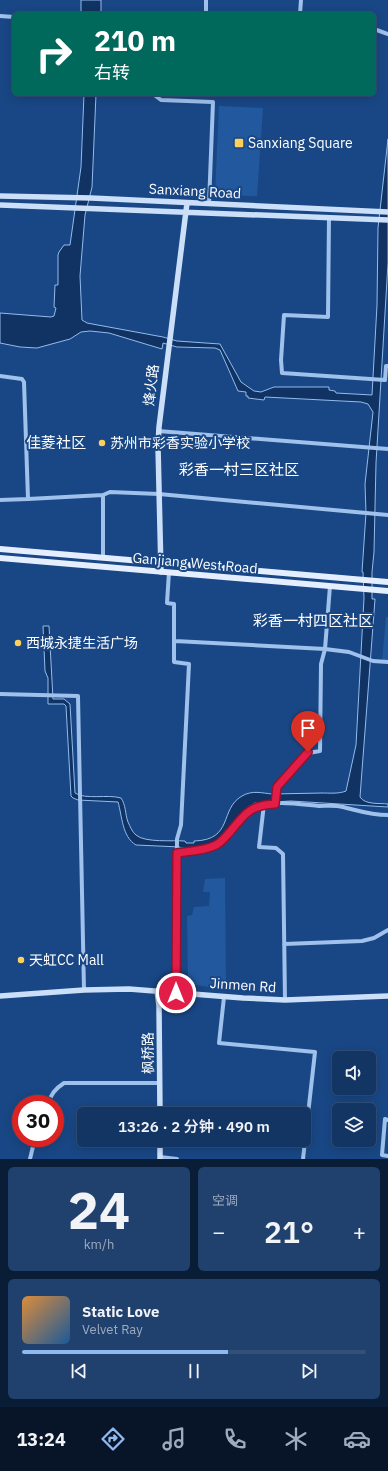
<!DOCTYPE html>
<html lang="zh">
<meta charset="utf-8">
<style>
body{margin:0;font-family:"IBM Plex Sans","Noto Sans SC",sans-serif;background:#20406d;color:#f1f3f6;height:100vh;display:flex;flex-direction:column;font-size:15px;white-space:nowrap}
*{box-sizing:border-box;margin:0}
p{font-size:13px;color:#9dabbf}
.icon{flex:none;width:22px;height:22px;fill:none;stroke:currentColor;stroke-width:2;stroke-linecap:round;stroke-linejoin:round}
.map{position:relative;height:1159px;overflow:hidden}
.details{display:flex;flex-direction:column;gap:8px;padding:8px;background:#0a1d37;flex:1}
.details>*{flex:none}
.top-card{position:absolute;left:12px;top:12px;width:364px;height:84px;border-radius:6px;box-shadow:0 2px 10px #0003,0 0 0 1px #325078;background:#00695c;color:#fff;overflow:hidden}
.controls{position:absolute;left:332px;top:1051px;display:grid;gap:8px}
.controls a{display:grid;place-items:center;width:44px;height:44px;border-radius:6px;background:#133564;box-shadow:0 2px 10px #0003,0 0 0 1px #325078;font-size:20px}
.speed{position:absolute;left:12px;top:1095px;display:flex;gap:8px;font-size:20px;font-weight:700;text-align:center}
.speed>*{display:grid;place-content:center;width:52px;height:52px;border-radius:50%;background:#133564;box-shadow:0 2px 10px #0003,0 0 0 1px #325078;line-height:1}
.speed .limit{border:6px solid #d22;background:#fff;color:#111}
.pin{position:absolute;display:grid;place-items:center;width:34px;height:34px;color:#fff;margin:-41px -17px;border-radius:50% 50% 50% 0;rotate:-45deg;box-shadow:0 0 4px #0007}
.pin .icon{rotate:45deg}
.me{position:absolute;width:44px;margin:-22px;rotate:0deg;stroke-linejoin:round;filter:drop-shadow(0 0 3px #0008)}
.turn{display:flex;align-items:center;gap:14px;height:84px;padding:0 16px;font-size:18px}
.turn .icon{width:52px;height:52px;stroke-width:2.5}
.turn b{display:block;font-size:28px;line-height:34px}
.big{font-size:30px;font-weight:600;line-height:1.1}
.details .tile{flex:1;display:flex;flex-direction:column;justify-content:center;gap:6px;min-width:0;padding:0 14px;border-radius:6px;background:#20406d}
.details .dial{align-items:center;gap:0}
.dial b{font-size:52px;line-height:1}
.song{display:flex;align-items:center;gap:12px}
.cover{width:48px;height:48px;border-radius:6px;background:linear-gradient(135deg,hsl(30 70% 55%),hsl(210 70% 35%))}
.played{height:4px;border-radius:2px;background:linear-gradient(90deg,#90b9f0 60%,#325078 60%)}
.keys{display:flex;justify-content:space-around;direction:ltr}
.heat{display:flex;justify-content:space-between;align-items:center;font-size:22px;direction:ltr}
.details .tiles{flex:1;display:grid;gap:8px;grid-template-columns:1fr 1fr}
.tile:last-child{grid-column:span 2}
.trip{position:absolute;left:77px;top:1107px;width:234px;height:40px;border-radius:6px;background:#133564;box-shadow:0 2px 10px #0003,0 0 0 1px #325078;font-weight:600;line-height:40px;text-align:center}
.dock{display:flex;height:64px;justify-content:space-around;align-items:center;background:#081528;color:#9dabbf}
.dock .icon{width:28px;height:28px}
.dock .current{color:#90b9f0}
.dock b{font-size:18px;color:#f1f3f6}
.map>svg:first-child{display:block}
.green{fill:#22599e}
.water{fill:#103363;stroke:#92bcee}
.lines{fill:none;stroke-linecap:round;stroke-linejoin:round}
.street{stroke:#9fc1ec;stroke-width:4}
.secondary{stroke:#cbdff9;stroke-width:5.5}
.primary{stroke:#e4eeff;stroke-width:6}
.route-casing{stroke:#92132f;stroke-width:10}
.route{stroke:#e11d48;stroke-width:7}
.poi-dot{fill:#ffd05a;stroke:#194785;stroke-width:1.5}
.labels{text-anchor:middle;dominant-baseline:central;stroke-width:4;stroke-linejoin:round;paint-order:stroke}
.poi-label{font-size:14px;fill:#fff;stroke:#194785;text-anchor:start}
.street-label{font-size:14px;fill:#fff;stroke:#194785}
.neighbourhood-label{font-size:15px;fill:#fff;stroke:#194785}
</style>
<div class="map">
<svg width="388" height="1159" viewBox="0 0 388 1159">
<rect width="100%" height="100%" fill="#194785"/>
<path class="green" d="M219,106L263,108L257,196L215,195Z
M386,617H388V661H382Z
M225,878L226,989L188,984L187,916L192,915L194,907L209,906L210,892H203L205,879Z"/>
<path class="water" d="M81,0H101V14H81Z
M84,94H96L92,187L85,215L80,276L82,320L87,323L163,337L177,341L220,344L241,382L254,391L261,392L274,387H329V390L335,391L336,393L372,395L377,305L378,228L388,139V263L376,463L374,552L372,572V599H375L360,797C365,805 380,803 388,804V807L291,801L255,803L248,807L219,841L202,848H180V847L136,845C122,837 122,815 118,802L78,800L73,798L71,796L66,706L64,704H48V678L45,671L43,626H49L53,699H64L70,704L75,793C85,800 108,794 121,798C126,805 125,814 128,822C130,826 132,832 136,835C145,843 173,840 185,841L186,843H194V841C234,840 219,809 242,796C252,790 262,793 272,794C289,794 305,793 322,793C329,793 339,794 346,791L356,745L364,598L363,572H362L366,513L365,484L373,412L368,404L361,402L265,397L264,400L248,398V396H246V392L238,391L220,350L215,348L177,347L163,343L162,349L109,333L90,331L81,332L70,339L37,348L20,347L0,343V313L51,317L54,316L56,308L54,307L55,285H58V255L59,252L64,245H70L81,167Z"/>
<g class="lines">
<path class="street" d="M206,0V14
M300,14L301,0
M0,16L14,17
M374,29L388,34
M153,94L161,100L213,102L209,204
M329,218L328,317L284,315L281,360L282,373L385,380L386,366H388
M0,376L22,379L24,382L28,499L0,500
M158,431L388,449
M103,495L110,492L159,494L388,515
M28,499L103,495V558
M169,572L167,603L174,604V662L189,664L181,825L177,839L176,993
M330,586L325,649L349,652L373,661L388,662
M175,641L325,649L321,664L320,751L308,753L277,787L275,804
M0,694L78,696L84,990
M264,804L259,847L276,848L283,854L285,1000
M177,853C191,851 206,851 218,844C232,834 238,813 255,807C275,800 298,804 319,806C327,806 335,805 343,807C360,811 370,815 388,815
M284,944L362,941L374,938L388,930
M224,997L219,1043L315,1052L303,1159
M48,1104C51,1094 55,1089 64,1083H160
M388,1120L385,1119L382,1155L388,1156
M160,1157L177,1159
M30,1159L35,1138"/>
<path class="secondary" d="M0,196L91,198L388,212
M0,205L388,220
M161,572L158,446L159,427L187,203
M157,991L159,1006L160,1114
M0,996L84,990L129,989L243,998L285,1000L388,996
M160,1140V1159"/>
<path class="primary" d="M0,549L388,582
M0,558L388,591"/>
</g>
<g class="lines">
<defs>
<path id="route" d="M176,993L177,853C190,851 204,851 216,845C222,842 226,836 230,832C245,813 251,805 275,804L277,787L308,752"/>
</defs>
<use href="#route" class="route-casing"/>
<use href="#route" class="route"/>
</g>
<g class="poi-dot">
<rect x="234" y="138" width="10" height="10" rx="2"/>
<circle cx="102" cy="443" r="4"/>
<circle cx="18" cy="643" r="4"/>
<circle cx="21" cy="960" r="4"/>
</g>
<g class="labels">
<g class="poi-label">
<text x="248" y="143">Sanxiang Square</text>
<text x="110" y="443">苏州市彩香实验小学校</text>
<text x="26" y="643">西城永捷生活广场</text>
<text x="29" y="960">天虹CC Mall</text>
</g>
<g class="street-label">
<text transform="translate(195 191) rotate(3)">Sanxiang Road</text>
<text transform="translate(151 385) rotate(-83)">烽火路</text>
<text transform="translate(195 563) rotate(5)">Ganjiang West Road</text>
<text transform="translate(243 985) rotate(4)">Jinmen Rd</text>
<text transform="translate(148 1053) rotate(-91)">枫桥路</text>
</g>
<g class="neighbourhood-label">
<text x="56" y="442">佳菱社区</text>
<text x="239" y="469">彩香一村三区社区</text>
<text x="313" y="620">彩香一村四区社区</text>
</g>
</g>
</svg>
<div class="controls">
<a><svg class="icon" aria-label="sound" viewBox="0 0 24 24"><path d="M4 9h4l5-4v14l-5-4H4zM17 9q2 3 0 6"/></svg></a>
<a><svg class="icon" aria-label="layers" viewBox="0 0 24 24"><path d="M12 4l9 5-9 5-9-5zM3 14l9 5 9-5"/></svg></a>
</div>
<div class="speed"><div class="limit">30</div></div>
<div class="pin" style="left:308px;top:752px;background:#d93025"><svg class="icon" aria-label="arrive" viewBox="0 0 24 24"><path d="M6 21V4h12l-3 4 3 4H6"/></svg></div>
<svg class="me" style="left:176px;top:993px" viewBox="-20 -20 40 40"><circle r="17" fill="#e11d48" stroke="#fff" stroke-width="3"/><path d="M0-11L8 9 0 5-8 9z" fill="#fff"/></svg>
<div class="trip">13:26 · 2 分钟 · 490 m</div>
<div class="top-card">
<div class="turn"><svg class="icon" aria-label="right" viewBox="0 0 24 24"><path d="M7 20v-9h11M14 6l5 5-5 5"/></svg><div><b>210 m</b>右转</div></div>
</div>
</div>
<section class="details">
<div class="tiles">
<div class="tile dial"><b>24</b><p>km/h</p></div>
<div class="tile"><p>空调</p>
<div class="heat"><a>−</a><b class="big">21°</b><a>+</a></div>
</div>
<div class="tile">
<div class="song"><i class="cover"></i><div><b>Static Love</b><p>Velvet Ray</p></div></div>
<div class="played"></div>
<div class="keys"><svg class="icon" aria-label="previous" viewBox="0 0 24 24"><path d="M18 5L8 12l10 7zM5 5v14"/></svg><svg class="icon" aria-label="pause" viewBox="0 0 24 24"><path d="M8 5v14M16 5v14"/></svg><svg class="icon" aria-label="next" viewBox="0 0 24 24"><path d="M6 5l10 7-10 7zM19 5v14"/></svg></div>
</div>
</div>
</section>
<nav class="dock">
<b>13:24</b>
<svg class="icon current" aria-label="directions" viewBox="0 0 24 24"><path d="M12 3l9 9-9 9-9-9zM9 14v-3h6M13 9l2 2-2 2"/></svg>
<svg class="icon" aria-label="music" viewBox="0 0 24 24"><path d="M9 18V5l10-2v13"/><circle cx="6" cy="18" r="3"/><circle cx="16" cy="16" r="3"/></svg>
<svg class="icon" aria-label="phone" viewBox="0 0 24 24"><path d="M5 4h4l2 5-3 2q2 4 5 5l2-3 5 2v4C11 20 4 13 5 4z"/></svg>
<svg class="icon" aria-label="climate" viewBox="0 0 24 24"><path d="M12 3v18M4 7l16 10M4 17L20 7"/></svg>
<svg class="icon" aria-label="car" viewBox="0 0 24 24"><path d="M5 17H2v-5l4-1 3-4h7l3 4 3 1v5h-3M9 17h6M6 11h13"/><circle cx="7" cy="17" r="2"/><circle cx="17" cy="17" r="2"/></svg>
</nav>
